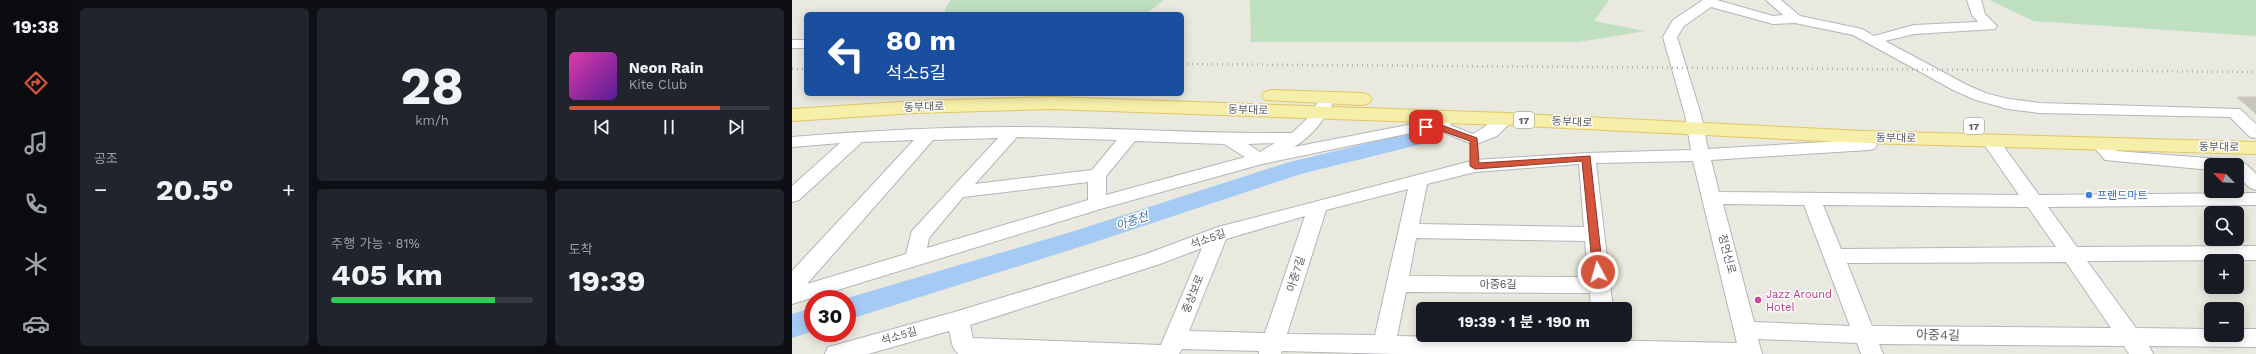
<!DOCTYPE html>
<html lang="ko">
<meta charset="utf-8">
<style>
body{margin:0;font-family:"Work Sans","Noto Sans KR",sans-serif;background:#20242c;color:#f1f3f6;height:100vh;display:flex;flex-direction:column;font-size:15px;white-space:nowrap}
*{box-sizing:border-box;margin:0}
p{font-size:13px;color:#9ea1a6}
.icon{flex:none;width:22px;height:22px;fill:none;stroke:currentColor;stroke-width:2;stroke-linecap:round;stroke-linejoin:round}
.map{position:relative;flex:1;overflow:hidden}
.side{display:flex;flex-direction:column;gap:8px;padding:8px;background:#0d0f14;width:720px}
.side>*{flex:none}
.guide{position:absolute;left:12px;top:12px;width:380px;height:84px;border-radius:6px;box-shadow:0 2px 10px #0003;background:#1a4fa0;color:#fff;overflow:hidden}
.needle{width:26px;rotate:294deg}
.controls{position:absolute;left:1412px;top:158px;display:grid;gap:8px}
.controls a{display:grid;place-items:center;width:40px;height:40px;border-radius:6px;background:#171b24;box-shadow:0 2px 10px #0003;font-size:20px}
.speed{position:absolute;left:12px;top:290px;display:flex;gap:8px;font-size:20px;font-weight:700;text-align:center}
.speed>*{display:grid;place-content:center;width:52px;height:52px;border-radius:50%;background:#171b24;box-shadow:0 2px 10px #0003;line-height:1}
.speed .limit{border:6px solid #d22;background:#fff;color:#111}
.pin{position:absolute;display:grid;place-items:center;width:34px;height:34px;color:#fff;margin:-17px;border-radius:8px;box-shadow:0 2px 6px #0006}
.me{position:absolute;width:44px;margin:-22px;rotate:354deg;stroke-linejoin:round;filter:drop-shadow(0 0 3px #0008)}
.turn{display:flex;align-items:center;gap:14px;height:84px;padding:0 16px;font-size:18px}
.turn .icon{width:52px;height:52px;stroke-width:2.5}
.turn b{display:block;font-size:28px;line-height:34px}
.big{font-size:30px;font-weight:700;line-height:1.1}
.side .tile{flex:1;display:flex;flex-direction:column;justify-content:center;gap:6px;min-width:0;padding:0 14px;border-radius:6px;background:#20242c}
.side .dial{align-items:center;gap:0}
.dial b{font-size:52px;line-height:1}
.song{display:flex;align-items:center;gap:12px}
.cover{width:48px;height:48px;border-radius:6px;background:linear-gradient(135deg,hsl(320 70% 55%),hsl(270 70% 35%))}
.played{height:4px;border-radius:2px;background:linear-gradient(90deg,#d4543c 75%,#363941 75%)}
.keys{display:flex;justify-content:space-around;direction:ltr}
.heat{display:flex;justify-content:space-between;align-items:center;font-size:22px;direction:ltr}
.charge{height:6px;border-radius:3px;background:linear-gradient(90deg,#34c759 81%,#363941 0)}
.side .tiles{flex:1;display:grid;gap:8px;grid-template-columns:repeat(3,1fr)}
.tile:first-child{grid-row:span 2}
.trip{position:absolute;left:624px;top:302px;width:216px;height:40px;border-radius:6px;background:#171b24;box-shadow:0 2px 10px #0003;font-weight:700;line-height:40px;text-align:center}
main{display:flex;flex:1;min-height:0}
.tabs{display:flex;flex-direction:column;width:72px;justify-content:space-around;align-items:center;background:#090b0e;color:#9ea1a6}
.tabs .icon{width:28px;height:28px}
.tabs .active{color:#d4543c}
.tabs b{font-size:18px;color:#f1f3f6}
.map>svg:first-child{display:block}
.green{fill:#bfdfc1}
.lines{fill:none;stroke-linecap:round;stroke-linejoin:round}
.river{fill:#a5cbf4;fill-rule:evenodd}
.building{fill:#c7c5bf;stroke:#cecabf}
.minor-casing{stroke:#b3b5b9;stroke-width:2}
.major-casing{stroke:#e0c763;stroke-width:2}
.minor{fill:#fff;fill-rule:evenodd}
.major{fill:#f5efaa;fill-rule:evenodd}
.rail{stroke:#b0b1b1;stroke-width:2.5;stroke-dasharray:1 4;stroke-linecap:butt}
.route{fill:#d4543c;stroke:#8a3727}
.shop-dot{fill:#3f7fe0;stroke:#fff;stroke-width:1.5}
.hotel-dot{fill:#d1479c;stroke:#fff;stroke-width:1.5}
.labels{text-anchor:middle;dominant-baseline:central;stroke-width:3;stroke-linejoin:round;paint-order:stroke}
.shield{fill:#fff;stroke:#8b8c8f;stroke-width:1}
.shield-label{font-size:10px;font-weight:bold;fill:#595b5f}
.street-label{font-size:11px;fill:#595b5f;stroke:#fff}
.shop-label{font-size:11px;fill:#366cbe;stroke:#fff;text-anchor:start}
.hotel-label{font-size:11px;fill:#b23c85;stroke:#fff;text-anchor:start}
.water-label{font-size:12px;font-style:italic;fill:#4c76b4;stroke:#fff}
.near-street-label{font-size:13px;fill:#595b5f;stroke:#fff}
</style>
<main>
<nav class="tabs">
<b>19:38</b>
<svg class="icon active" aria-label="directions" viewBox="0 0 24 24"><path d="M12 3l9 9-9 9-9-9zM9 14v-3h6M13 9l2 2-2 2"/></svg>
<svg class="icon" aria-label="music" viewBox="0 0 24 24"><path d="M9 18V5l10-2v13"/><circle cx="6" cy="18" r="3"/><circle cx="16" cy="16" r="3"/></svg>
<svg class="icon" aria-label="phone" viewBox="0 0 24 24"><path d="M5 4h4l2 5-3 2q2 4 5 5l2-3 5 2v4C11 20 4 13 5 4z"/></svg>
<svg class="icon" aria-label="climate" viewBox="0 0 24 24"><path d="M12 3v18M4 7l16 10M4 17L20 7"/></svg>
<svg class="icon" aria-label="car" viewBox="0 0 24 24"><path d="M5 17H2v-5l4-1 3-4h7l3 4 3 1v5h-3M9 17h6M6 11h13"/><circle cx="7" cy="17" r="2"/><circle cx="17" cy="17" r="2"/></svg>
</nav>
<section class="side">
<div class="tiles">
<div class="tile"><p>공조</p>
<div class="heat"><a>−</a><b class="big">20.5°</b><a>+</a></div>
</div>
<div class="tile dial"><b>28</b><p>km/h</p></div>
<div class="tile">
<div class="song"><i class="cover"></i><div><b>Neon Rain</b><p>Kite Club</p></div></div>
<div class="played"></div>
<div class="keys"><svg class="icon" aria-label="previous" viewBox="0 0 24 24"><path d="M18 5L8 12l10 7zM5 5v14"/></svg><svg class="icon" aria-label="pause" viewBox="0 0 24 24"><path d="M8 5v14M16 5v14"/></svg><svg class="icon" aria-label="next" viewBox="0 0 24 24"><path d="M6 5l10 7-10 7zM19 5v14"/></svg></div>
</div>
<div class="tile"><p>주행 가능 · 81%</p><b class="big">405 km</b><div class="charge"></div></div>
<div class="tile"><p>도착</p><b class="big">19:39</b></div>
</div>
</section>
<div class="map">
<svg width="1464" height="354" viewBox="0 0 1464 354">
<rect width="100%" height="100%" fill="#eae9e0"/>
<path class="green" d="M159,0H372L354,14H153V9Z
M458,0H817L802,21L853,31L786,42H459Z
M1197,0H1464V36L1242,21Z"/>
<g class="lines">
<path class="river" d="M626,131L634,133L637,138L634,143L509,174L297,244L55,320V299H52L279,232L494,163Z
M21,308V331L0,338V314Z"/>
</g>
<path class="building" d="M1445,97H1464V114Z"/>
<g class="lines">
<defs>
<path id="minor" d="M911,0H925L981,16L991,15L974,0H989L1008,16L1070,29L1082,36L1122,25L1186,22L1180,15L1175,0H1189L1193,14L1205,26L1203,29L1122,34L1093,41L1175,85L1196,94L1217,99L1247,103L1448,109L1464,124V138L1458,137L1438,117L1247,113L1216,109L1184,100L1163,91L1061,35L1003,23L981,24L919,7L892,26L885,37L909,115L916,149L1065,140L1064,137L1066,133H1078L1085,145L1082,149L1076,150L919,160L927,192L1227,195L1189,140L1192,136H1204L1247,195L1464,193V205L1256,207L1285,247L1464,246V260L1295,261L1344,328L1419,329V335H1445V329H1464V347L1357,346L1361,354H1337L1332,346L1087,344L1091,354H1069L1065,343L966,339L970,354H602L490,351L489,354H467V351L390,349L387,354H166L161,347L157,331L76,354H33L36,347L44,345L166,311L354,254L426,227L683,160L795,153L899,150L893,115L871,37L881,20ZM901,161L945,343L605,336L614,292L798,293L799,309H821L804,163ZM787,164L792,227L627,224L635,184L683,172ZM616,189L583,335L495,334L534,210ZM931,204L1012,205L1058,326L962,322ZM1031,205L1236,207L1264,247L1049,249ZM513,216L473,333L397,331L434,239ZM624,238L793,241L796,277L617,276ZM410,248L369,345L181,338L178,325L368,264ZM1274,262L1319,328L1080,326L1055,263Z
M0,40H14V48H0Z
M536,93L542,95L544,98C533,118 522,135 502,147L626,123L629,113H641L643,116V122L647,114H659L661,117L658,125L681,134C694,128 707,112 720,116L722,119L705,136L682,145L642,128L634,132L619,133L470,164L312,208L0,304V271L122,140L70,142L7,200L0,202V186L48,143L0,147V137C73,131 147,127 221,127C314,127 407,134 500,133L517,117L530,95ZM225,137L325,140L300,170L183,184ZM206,138L120,231L114,254L15,284L141,140ZM343,141L432,144L453,157L314,195V176ZM483,143L468,152L456,144ZM296,182V200L135,248L137,238L171,197Z
M1309,140L1315,141L1324,151L1429,159L1435,161L1438,165L1440,162C1451,159 1456,166 1464,174V190L1458,188L1445,175V165H1419V170L1313,160L1300,145L1303,141Z"/>
<path id="major" d="M480,90L570,93L577,95L580,99L577,103L570,105L473,100L470,96L473,92Z
M260,97L714,113L1072,131L1464,142V154L1072,143L714,125L260,109L123,113L0,121V109L123,101Z"/>
</defs>
<use href="#minor" class="minor-casing"/>
<use href="#major" class="major-casing"/>
<use href="#minor" class="minor"/>
<use href="#major" class="major"/>
<path class="rail" d="M390,64L1464,72
M0,69H14"/>
</g>
<path class="route" d="M634,124L652,126L685,138L687,163L798,156L811,272L810,275L806,276L801,272L790,161L683,169L678,166V141L647,130L631,129V125Z"/>
<circle class="shop-dot" cx="1297" cy="195" r="4"/>
<circle class="hotel-dot" cx="966" cy="300" r="4"/>
<g class="labels">
<g class="shield">
<rect x="722" y="112" width="20" height="16" rx="3"/>
<rect x="1172" y="118" width="20" height="16" rx="3"/>
</g>
<g class="shield-label">
<text x="732" y="120">17</text>
<text x="1182" y="126">17</text>
</g>
<g class="street-label">
<text transform="translate(132 107) rotate(-2)">동부대로</text>
<text transform="translate(456 110) rotate(2)">동부대로</text>
<text transform="translate(780 122) rotate(3)">동부대로</text>
<text transform="translate(1104 138) rotate(1)">동부대로</text>
<text transform="translate(1427 147) rotate(1)">동부대로</text>
<text transform="translate(416 239) rotate(-20)">석소5길</text>
<text transform="translate(935 254) rotate(75)">정언신로</text>
<text transform="translate(504 274) rotate(-72)">아중7길</text>
<text x="706" y="284">아중6길</text>
<text transform="translate(401 294) rotate(-68)">중상보로</text>
<text transform="translate(107 336) rotate(-16)">석소5길</text>
</g>
<g class="shop-label">
<text x="1305" y="195">프랜드마트</text>
</g>
<g class="hotel-label">
<text x="974" y="294">Jazz Around<tspan x="974" dy="13">Hotel</tspan></text>
</g>
<g class="water-label">
<text transform="translate(340 221) rotate(-18)">아중천</text>
</g>
<g class="near-street-label">
<text transform="translate(1146 335) rotate(1)">아중4길</text>
</g>
</g>
</svg>
<div class="controls">
<a><svg class="needle" viewBox="-14 -14 28 28"><path d="M0-13l5 13h-10z" fill="#e53935"/><path d="M0 13l5-13h-10z" fill="#9ea1a6"/></svg></a>
<a><svg class="icon" aria-label="search" viewBox="0 0 24 24"><circle cx="10" cy="10" r="6"/><path d="M15 15l6 6"/></svg></a>
<a>+</a>
<a>−</a>
</div>
<div class="speed"><div class="limit">30</div></div>
<div class="pin" style="left:634px;top:127px;background:#d93025"><svg class="icon" aria-label="arrive" viewBox="0 0 24 24"><path d="M6 21V4h12l-3 4 3 4H6"/></svg></div>
<svg class="me" style="left:806px;top:272px" viewBox="-20 -20 40 40"><circle r="17" fill="#d4543c" stroke="#fff" stroke-width="3"/><path d="M0-11L8 9 0 5-8 9z" fill="#fff"/></svg>
<div class="trip">19:39 · 1 분 · 190 m</div>
<div class="guide">
<div class="turn"><svg class="icon" aria-label="left" viewBox="0 0 24 24"><path d="M17 20v-9H6M10 6l-5 5 5 5"/></svg><div><b>80 m</b>석소5길</div></div>
</div>
</div>
</main>
